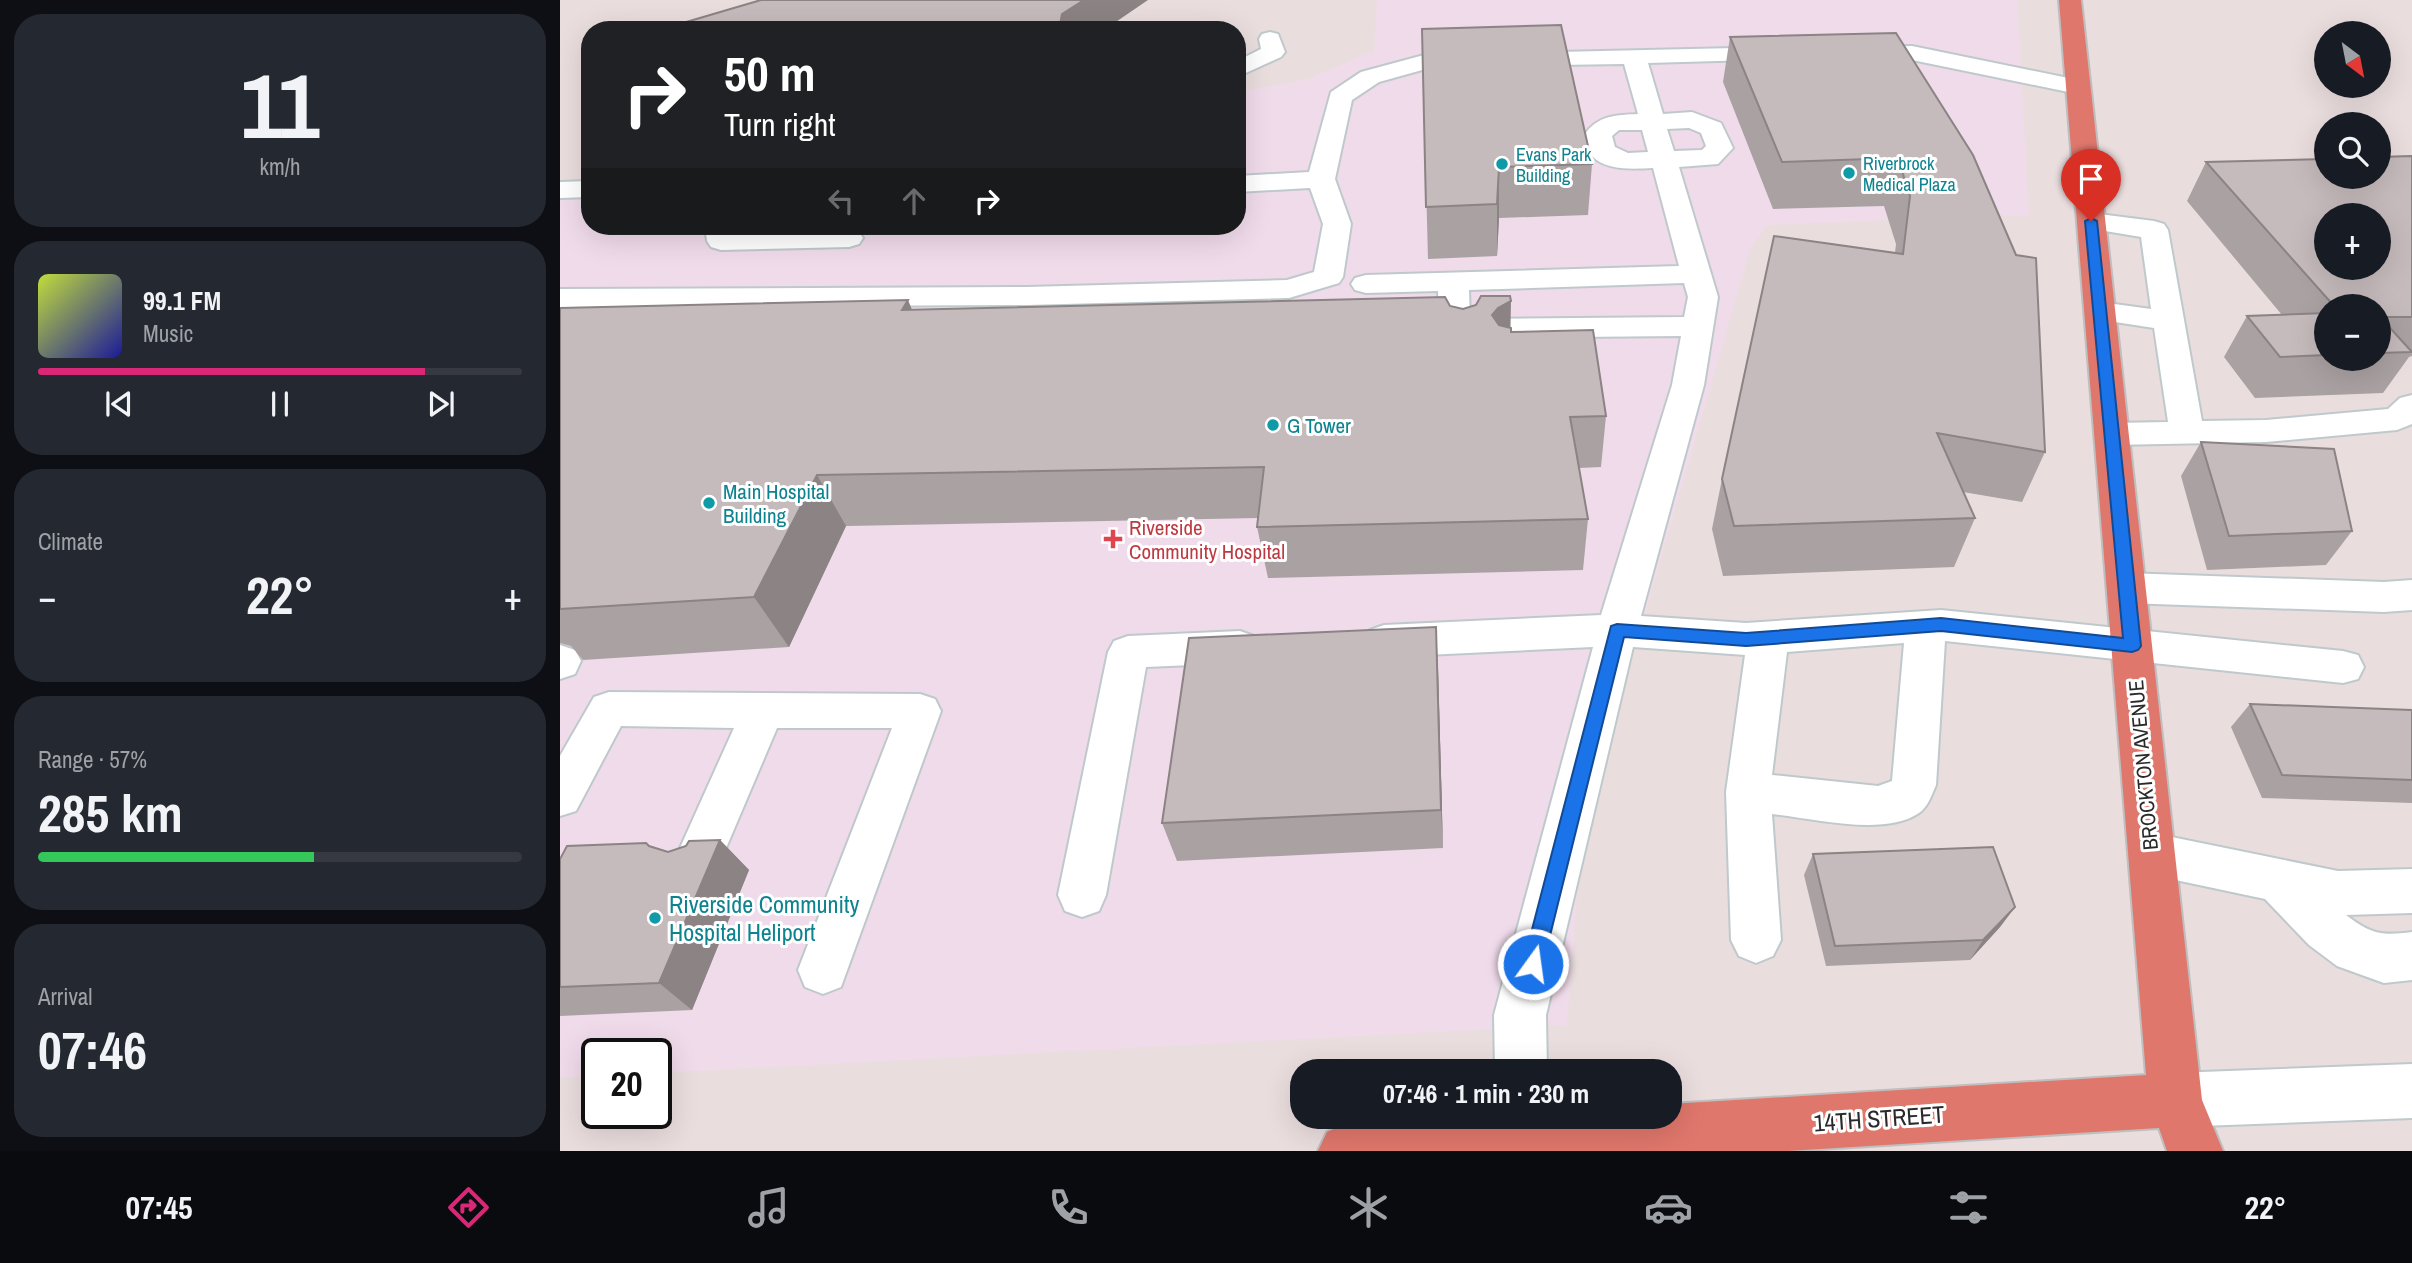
<!DOCTYPE html>
<meta charset="utf-8">
<style>
body{margin:0;font-family:"Archivo Narrow",sans-serif;background:#242831;color:#f1f3f6;height:100vh;display:flex;flex-direction:column;font-size:26px;white-space:nowrap}
*{box-sizing:border-box;margin:0}
p{font-size:23px;color:#9ea1a6}
.icon{flex:none;width:38px;height:38px;fill:none;stroke:currentColor;stroke-width:2;stroke-linecap:round;stroke-linejoin:round}
.map{position:relative;flex:1;overflow:hidden}
.details{display:flex;flex-direction:column;gap:14px;padding:14px;background:#0d0f14;width:560px}
.details>*{flex:none}
.top-card{position:absolute;left:21px;top:21px;width:665px;height:214px;border-radius:28px;box-shadow:0 7px 28px #0002;background:#202124;color:#fff;overflow:hidden}
.needle{width:46px;rotate:148deg}
.controls{position:absolute;left:1754px;top:21px;display:grid;gap:14px}
.controls a{display:grid;place-items:center;width:77px;height:77px;border-radius:50%;background:#171b24;box-shadow:0 7px 28px #0002;font-size:35px}
.speed{position:absolute;left:21px;top:1038px;display:flex;gap:14px;font-size:35px;font-weight:700;text-align:center}
.speed>*{display:grid;place-content:center;width:91px;height:91px;border-radius:50%;background:#171b24;box-shadow:0 7px 28px #0002;line-height:1}
.speed .limit{border:4px solid #111;border-radius:10px;background:#fff;color:#111}
.pin{position:absolute;display:grid;place-items:center;width:60px;height:60px;color:#fff;margin:-72px -30px;border-radius:50% 50% 50% 0;rotate:-45deg;box-shadow:0 0 7px #0007}
.pin .icon{rotate:45deg}
.me{position:absolute;width:77px;margin:-38px;rotate:14deg;stroke-linejoin:round;filter:drop-shadow(0 0 5px #0008)}
.turn{display:flex;align-items:center;gap:24px;height:147px;padding:0 28px;font-size:32px}
.turn .icon{width:91px;height:91px;stroke-width:2.5}
.turn b{display:block;font-size:49px;line-height:60px}
.lanes{display:flex;align-items:center;height:66px;padding:0 28px;background:#0003;justify-content:center;gap:35px;direction:ltr}
.lanes .off{opacity:.35}
.big{font-size:52px;font-weight:700;line-height:1.1}
.details .tile{flex:1;display:flex;flex-direction:column;justify-content:center;gap:10px;min-width:0;padding:0 24px;border-radius:28px;background:#242831}
.details .dial{align-items:center;gap:0}
.dial b{font-size:91px;line-height:1}
.song{display:flex;align-items:center;gap:21px}
.cover{width:84px;height:84px;border-radius:10px;background:linear-gradient(135deg,hsl(70 70% 55%),hsl(240 70% 35%))}
.played{height:7px;border-radius:4px;background:linear-gradient(90deg,#db2777 80%,#363941 80%)}
.keys{display:flex;justify-content:space-around;direction:ltr}
.heat{display:flex;justify-content:space-between;align-items:center;font-size:38px;direction:ltr}
.charge{height:10px;border-radius:5px;background:linear-gradient(90deg,#34c759 57%,#363941 0)}
.trip{position:absolute;left:730px;top:1059px;width:392px;height:70px;border-radius:28px;background:#171b24;box-shadow:0 7px 28px #0002;font-weight:700;line-height:70px;text-align:center}
.dock{display:flex;height:112px;justify-content:space-around;align-items:center;background:#090b0e;color:#9ea1a6}
.dock .icon{width:49px;height:49px}
.dock .on{color:#db2777}
.dock b{font-size:32px;color:#f1f3f6}
main{display:flex;flex:1;min-height:0}
.map>svg:first-child{display:block}
.medical{fill:#f0dbea}
.lines{fill:none;stroke-linecap:round;stroke-linejoin:round}
.minor-casing{stroke:#bfc9cb;stroke-width:4}
.major-casing{stroke:#bfbfbf;stroke-width:4}
.minor{fill:#fff;fill-rule:evenodd}
.major{fill:#e0776c;fill-rule:evenodd}
.wall{fill:#aaa1a2;fill-rule:evenodd}
.shaded-wall{fill:#8b8384}
.building{fill:#c6bbbc;stroke:#8b8384;stroke-width:2;fill-rule:evenodd}
.route{fill:#1a73e8;stroke:#114b97;stroke-width:2}
.culture-dot{fill:#0f9aa8;stroke:#fff;stroke-width:2.5}
.health-dot{fill:#e0444e;stroke:#fff;stroke-width:2.5}
.labels{text-anchor:middle;dominant-baseline:central;stroke-width:6;stroke-linejoin:round;paint-order:stroke}
.far-culture-label{font-size:18px;fill:#0d838f;stroke:#fff;text-anchor:start}
.culture-label{font-size:21px;fill:#0d838f;stroke:#fff;text-anchor:start}
.health-label{font-size:21px;fill:#be3a42;stroke:#fff;text-anchor:start}
.street-label{font-size:21px;fill:#2a2a2a;stroke:#fff}
.near-culture-label{font-size:24px;fill:#0d838f;stroke:#fff;text-anchor:start}
.near-street-label{font-size:24px;fill:#2a2a2a;stroke:#fff}
</style>
<main>
<section class="details">
<div class="tile dial"><b>11</b><p>km/h</p></div>
<div class="tile">
<div class="song"><i class="cover"></i><div><b>99.1 FM</b><p>Music</p></div></div>
<div class="played"></div>
<div class="keys"><svg class="icon" aria-label="previous" viewBox="0 0 24 24"><path d="M18 5L8 12l10 7zM5 5v14"/></svg><svg class="icon" aria-label="pause" viewBox="0 0 24 24"><path d="M8 5v14M16 5v14"/></svg><svg class="icon" aria-label="next" viewBox="0 0 24 24"><path d="M6 5l10 7-10 7zM19 5v14"/></svg></div>
</div>
<div class="tile"><p>Climate</p>
<div class="heat"><a>−</a><b class="big">22°</b><a>+</a></div>
</div>
<div class="tile"><p>Range · 57%</p><b class="big">285 km</b><div class="charge"></div></div>
<div class="tile"><p>Arrival</p><b class="big">07:46</b></div>
</section>
<div class="map">
<svg width="1852" height="1151" viewBox="0 0 1852 1151">
<rect width="100%" height="100%" fill="#eaddde"/>
<path class="medical" d="M817,0H1457L1469,215L1208,225L1191,246L1022,832L1007,1025L96,1073V1054H37V1076L0,1078V190L30,189V226H677V93L748,79L814,51Z"/>
<g class="lines">
<defs>
<path id="minor" d="M710,32L718,34L725,52L721,57L677,77V61L701,49L699,39L702,34Z
M1352,46L1518,80L1527,82L1530,87L1527,92L1518,94L1352,60L1296,61L1288,59L1284,54L1288,49L1296,47Z
M1219,47L1227,49L1231,54L1227,59L1088,63L1103,114L1132,112L1161,123L1173,148L1158,164L1119,167L1158,297L1144,385L1081,616L1186,623L1381,610L1783,651L1798,655L1804,667L1798,679L1783,683L1385,641L1376,785C1372,794 1368,807 1359,813C1324,837 1252,818 1212,814L1221,940L1213,956L1196,963L1179,956L1171,940L1166,792L1185,655L1073,647L986,1015L987,1071H935L934,1015L1033,647L824,657L810,652L804,641L810,630L824,625L1041,615L1112,385L1121,336L916,338L919,347L914,354L903,357L892,354C879,335 879,313 878,291L806,293L795,290L791,284L795,278L806,275L1119,266L1093,168C1074,169 1046,171 1032,156C1028,150 1027,141 1025,134C1038,115 1057,115 1078,114L1064,64L873,67L819,82L792,100L775,179L791,224L783,277L779,283L729,298L467,305L0,307V289L467,287L727,280L754,272L763,224L750,188L677,192V176L749,172L771,92L801,72L864,55ZM1129,128L1141,133L1146,146L1142,150L1114,151L1107,129ZM1059,130H1082L1088,152L1068,153L1055,147L1052,136ZM1124,283L1128,297L1124,317L910,319L909,290ZM1344,643L1332,781L1318,786L1212,775L1227,652Z
M30,181V197L0,198V182Z
M1531,213L1594,221L1604,224L1608,230L1642,421L1706,420L1828,409L1840,398L1852,395V424L1837,430L1706,442L1552,445L1540,442L1535,434L1540,426L1552,423L1608,422L1594,328L1529,318L1525,311L1529,304L1540,302L1591,309L1581,237L1521,227L1517,221L1521,215Z
M145,226H173L174,232L289,229L299,232L303,238L299,244L289,247L161,250L151,247L147,241Z
M1566,573L1824,582L1852,580V610L1824,612L1566,603L1552,598L1547,588L1552,578Z
M680,631L694,636L700,647L694,658L680,663L586,667L546,895L539,911L522,917L505,911L498,895L548,652L554,641L568,636Z
M0,645L15,650L21,661L15,674L0,679Z
M49,692L360,694L375,699L381,711L281,987L263,994L245,987L238,970L332,728H217L155,874L138,880L121,874L115,859L174,728L61,726L16,811L0,816V756L34,697Z
M1592,833L1778,871L1852,869V913L1786,915C1811,934 1821,936 1852,932V980L1824,983L1777,966L1749,945L1705,899L1592,875L1576,869L1569,854L1576,839Z
M1852,1064V1118L1615,1127L1596,1119L1588,1100L1596,1081L1615,1073Z"/>
<path id="major" d="M1499,0H1521L1642,1100L1663,1151H1607L1599,1128L1228,1151H758L767,1132L786,1123L900,1116H1110V1104L1586,1075Z"/>
</defs>
<use href="#minor" class="minor-casing"/>
<use href="#major" class="major-casing"/>
<use href="#minor" class="minor"/>
<use href="#major" class="major"/>
</g>
<path class="wall" d="M862,29L1032,164L1028,215L939,218L937,256L868,259Z
M1336,33L1485,452L1462,502L1403,492L1415,518L1394,567L1163,576L1152,529L1162,479L1335,253L1336,244L1324,206L1213,209L1163,82L1170,37Z
M1852,156V356L1849,357L1823,393L1695,398L1664,357L1687,316L1722,315L1627,201L1646,162ZM1766,306H1818V359H1766Z
M890,306L950,328L951,332L1046,416L1041,467L1019,468L1028,519L1023,570L708,578L697,527L698,518L286,526L229,647L23,660L11,646L0,643V308L352,310Z
M1641,442L1792,531L1766,565L1647,570L1621,476Z
M878,669L883,848L617,861L602,823Z
M1690,704L1852,710V803L1702,798L1671,727Z
M160,840L189,870L132,1010L0,1016V859L91,847L108,852Z
M1253,854L1455,907L1440,927L1410,960L1266,966L1244,875Z"/>
<path class="shaded-wall" d="M524,0H588L544,30H499L502,14Z
M939,167V218L937,256V204Z
M348,300L369,351L342,310Z
M951,301L950,352L932,315L938,308Z
M257,475L286,526L229,647L194,597Z
M876,627L878,669L883,848L881,810Z
M160,840L189,870L132,1010L99,983Z
M1455,907L1440,927L1410,960L1423,940Z"/>
<path class="building" d="M201,0H524L502,14L499,30H99Z
M1001,25L1032,164L939,167L937,204L866,207L862,29Z
M1336,33L1413,155L1456,255L1476,258L1485,452L1377,433L1415,518L1174,526L1162,479L1214,236L1343,254L1350,196L1338,158L1222,162L1170,37Z
M1852,156V317H1820L1852,352L1818,353V306H1774L1646,162L1766,159V177H1818V157ZM1766,215H1818V268H1766Z
M921,296H950L951,301L938,308L932,315L939,325L951,328V332L1033,330L1046,416L1010,417L1028,519L697,527L704,467L257,475L194,597L0,609V308L348,300L342,310L885,297L890,306L903,309L916,305Z
M1766,313V355L1720,357L1687,316Z
M1641,442L1774,449L1792,531L1669,536Z
M876,627L881,810L602,823L629,638Z
M1690,704L1852,710V780L1722,775Z
M160,840L99,983L0,987V859L7,846L86,843L89,846L108,852L126,846L129,841Z
M1433,847L1455,907L1423,940L1275,946L1253,854Z"/>
<path class="route" d="M1531,218L1537,221L1581,646L1578,650L1572,652L1381,631L1186,646L1064,637L983,964L980,971L973,974L966,971L963,964L1051,626L1057,624L1186,633L1381,618L1563,638L1525,221Z"/>
<g class="culture-dot">
<circle cx="942" cy="164" r="7"/>
<circle cx="1289" cy="173" r="7"/>
<circle cx="713" cy="425" r="7"/>
<circle cx="149" cy="503" r="7"/>
<circle cx="95" cy="918" r="7"/>
</g>
<path class="health-dot" d="M549.5 528.5h7v7h7v7h-7v7h-7v-7h-7v-7h7z"/>
<g class="labels">
<g class="far-culture-label">
<text x="956" y="154">Evans Park<tspan x="956" dy="21">Building</tspan></text>
<text x="1303" y="163">Riverbrock<tspan x="1303" dy="21">Medical Plaza</tspan></text>
</g>
<g class="culture-label">
<text x="727" y="425">G Tower</text>
<text x="163" y="491">Main Hospital<tspan x="163" dy="24">Building</tspan></text>
</g>
<g class="health-label">
<text x="569" y="527">Riverside<tspan x="569" dy="24">Community Hospital</tspan></text>
</g>
<g class="street-label">
<text transform="translate(1583 765) rotate(-95)">BROCKTON AVENUE</text>
</g>
<g class="near-culture-label">
<text x="109" y="904">Riverside Community<tspan x="109" dy="28">Hospital Heliport</tspan></text>
</g>
<g class="near-street-label">
<text transform="translate(1319 1118) rotate(-4)">14TH STREET</text>
</g>
</g>
</svg>
<div class="controls">
<a><svg class="needle" viewBox="-14 -14 28 28"><path d="M0-13l5 13h-10z" fill="#e53935"/><path d="M0 13l5-13h-10z" fill="#9ea1a6"/></svg></a>
<a><svg class="icon" aria-label="search" viewBox="0 0 24 24"><circle cx="10" cy="10" r="6"/><path d="M15 15l6 6"/></svg></a>
<a>+</a>
<a>−</a>
</div>
<div class="speed"><div class="limit">20</div></div>
<div class="pin" style="left:1531px;top:221px;background:#d93025"><svg class="icon" aria-label="arrive" viewBox="0 0 24 24"><path d="M6 21V4h12l-3 4 3 4H6"/></svg></div>
<svg class="me" style="left:973px;top:964px" viewBox="-20 -20 40 40"><circle r="17" fill="#1a73e8" stroke="#fff" stroke-width="3"/><path d="M0-11L8 9 0 5-8 9z" fill="#fff"/></svg>
<div class="trip">07:46 · 1 min · 230 m</div>
<div class="top-card">
<div class="turn"><svg class="icon" aria-label="right" viewBox="0 0 24 24"><path d="M7 20v-9h11M14 6l5 5-5 5"/></svg><div><b>50 m</b>Turn right</div></div>
<div class="lanes"><svg class="icon off" aria-label="left" viewBox="0 0 24 24"><path d="M17 20v-9H6M10 6l-5 5 5 5"/></svg><svg class="icon off" aria-label="ahead" viewBox="0 0 24 24"><path d="M12 20V5M6 11l6-6 6 6"/></svg><svg class="icon" aria-label="right" viewBox="0 0 24 24"><path d="M7 20v-9h11M14 6l5 5-5 5"/></svg></div>
</div>
</div>
</main>
<nav class="dock">
<b>07:45</b>
<svg class="icon on" aria-label="directions" viewBox="0 0 24 24"><path d="M12 3l9 9-9 9-9-9zM9 14v-3h6M13 9l2 2-2 2"/></svg>
<svg class="icon" aria-label="music" viewBox="0 0 24 24"><path d="M9 18V5l10-2v13"/><circle cx="6" cy="18" r="3"/><circle cx="16" cy="16" r="3"/></svg>
<svg class="icon" aria-label="phone" viewBox="0 0 24 24"><path d="M5 4h4l2 5-3 2q2 4 5 5l2-3 5 2v4C11 20 4 13 5 4z"/></svg>
<svg class="icon" aria-label="climate" viewBox="0 0 24 24"><path d="M12 3v18M4 7l16 10M4 17L20 7"/></svg>
<svg class="icon" aria-label="car" viewBox="0 0 24 24"><path d="M5 17H2v-5l4-1 3-4h7l3 4 3 1v5h-3M9 17h6M6 11h13"/><circle cx="7" cy="17" r="2"/><circle cx="17" cy="17" r="2"/></svg>
<svg class="icon" aria-label="filters" viewBox="0 0 24 24"><path d="M4 7h16M4 17h16"/><circle cx="9" cy="7" r="2"/><circle cx="15" cy="17" r="2"/></svg>
<b>22°</b>
</nav>
